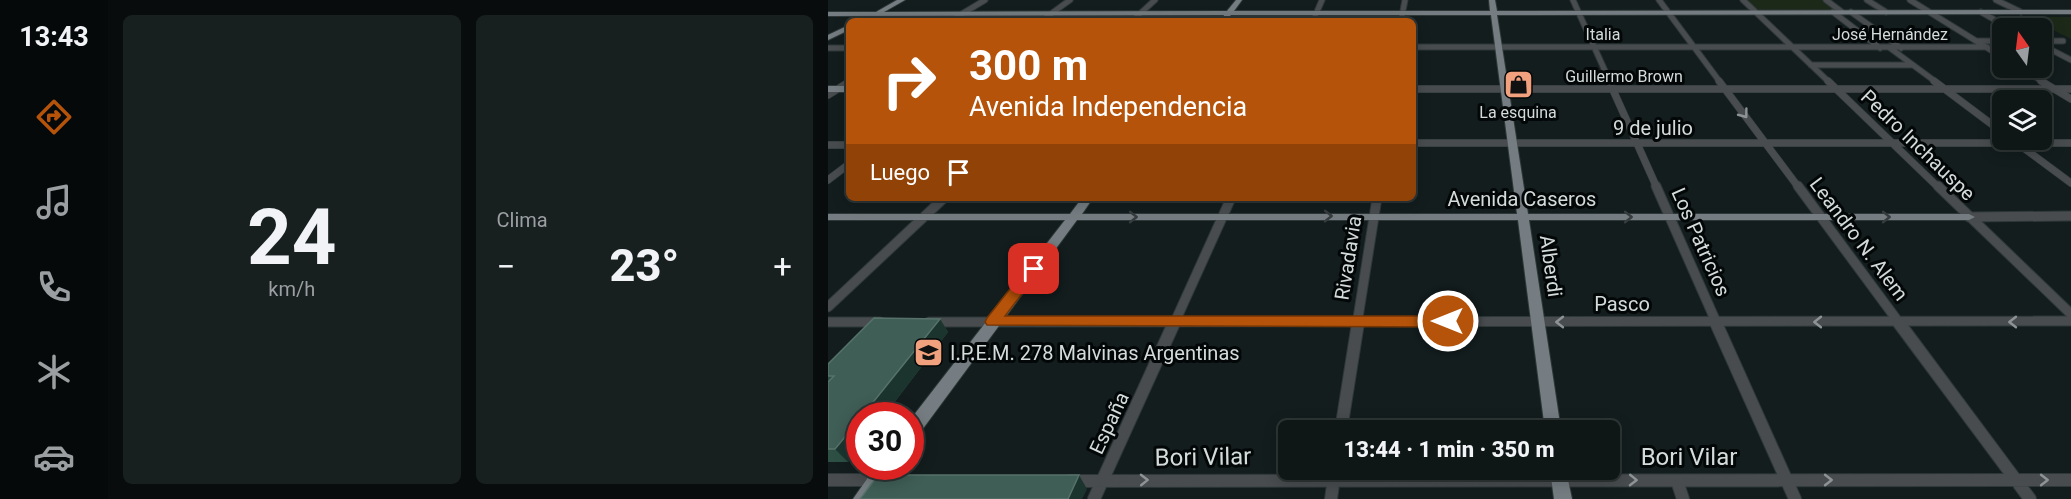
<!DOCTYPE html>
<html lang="es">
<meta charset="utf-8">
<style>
body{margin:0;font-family:Roboto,sans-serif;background:#171f1f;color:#f1f3f6;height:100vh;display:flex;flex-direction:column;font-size:22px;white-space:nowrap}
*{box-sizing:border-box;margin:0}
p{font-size:20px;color:#9b9fa1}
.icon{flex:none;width:33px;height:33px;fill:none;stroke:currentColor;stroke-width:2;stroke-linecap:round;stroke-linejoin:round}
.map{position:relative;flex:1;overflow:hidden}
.side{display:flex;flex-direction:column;gap:15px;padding:15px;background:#080c0c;width:720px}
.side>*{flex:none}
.banner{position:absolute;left:18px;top:18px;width:570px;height:183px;border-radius:9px;box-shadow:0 3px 15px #0003,0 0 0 2px #2e3535;background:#b45309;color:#fff;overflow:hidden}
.needle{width:39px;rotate:346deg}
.controls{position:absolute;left:1164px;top:18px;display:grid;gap:12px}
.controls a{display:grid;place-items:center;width:60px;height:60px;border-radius:9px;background:#0e1616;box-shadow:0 3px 15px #0003,0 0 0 2px #2e3535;font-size:30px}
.speed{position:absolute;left:18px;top:402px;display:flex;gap:12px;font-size:30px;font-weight:700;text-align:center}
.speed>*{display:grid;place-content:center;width:78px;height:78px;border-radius:50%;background:#0e1616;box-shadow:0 3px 15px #0003,0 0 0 2px #2e3535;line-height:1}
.speed .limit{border:9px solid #d22;background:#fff;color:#111}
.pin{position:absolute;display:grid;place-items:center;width:51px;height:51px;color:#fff;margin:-26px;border-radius:12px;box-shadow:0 3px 9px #0006}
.me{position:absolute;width:66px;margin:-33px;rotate:270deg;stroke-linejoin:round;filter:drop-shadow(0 0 4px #0008)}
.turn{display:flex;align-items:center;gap:21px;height:126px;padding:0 24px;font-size:27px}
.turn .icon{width:78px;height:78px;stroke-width:2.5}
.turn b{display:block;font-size:42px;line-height:51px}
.then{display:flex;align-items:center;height:57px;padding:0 24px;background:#0003;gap:12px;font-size:22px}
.big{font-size:45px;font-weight:800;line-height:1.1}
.side .tile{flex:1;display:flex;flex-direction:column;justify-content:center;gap:9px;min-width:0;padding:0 21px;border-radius:9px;background:#171f1f}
.side .dial{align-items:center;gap:0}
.dial b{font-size:78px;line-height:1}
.heat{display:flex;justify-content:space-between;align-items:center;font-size:33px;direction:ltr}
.side .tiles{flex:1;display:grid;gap:15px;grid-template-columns:repeat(2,1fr)}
.trip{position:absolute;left:450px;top:420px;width:342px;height:60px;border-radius:9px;background:#0e1616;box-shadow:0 3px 15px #0003,0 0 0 2px #2e3535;font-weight:800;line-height:60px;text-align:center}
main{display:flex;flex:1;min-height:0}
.tabs{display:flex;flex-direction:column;width:108px;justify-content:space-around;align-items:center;background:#060909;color:#9b9fa1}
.tabs .icon{width:42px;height:42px}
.tabs .selected{color:#b45309}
.tabs b{font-size:27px;color:#f1f3f6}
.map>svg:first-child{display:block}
.green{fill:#1d2918}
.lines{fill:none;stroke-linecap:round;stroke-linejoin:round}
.minor-far3-casing{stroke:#2e3838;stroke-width:7}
.minor-far2-casing{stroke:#2e3838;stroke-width:8}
.minor-far1-casing{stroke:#2e3838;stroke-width:11}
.minor-casing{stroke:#2e3838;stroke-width:14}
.major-casing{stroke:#2e3838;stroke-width:2}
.minor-far3{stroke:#484c4f;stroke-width:5}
.minor-far2{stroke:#484c4f;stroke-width:7}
.minor-far1{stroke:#484c4f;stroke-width:9}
.minor{stroke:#484c4f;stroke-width:12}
.major{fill:#757d82;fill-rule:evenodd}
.wall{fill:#2e5044}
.shaded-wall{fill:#1b352e}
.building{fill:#3f5e55;stroke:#57726a;stroke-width:1.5}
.oneway{stroke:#8e9495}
.oneway2{stroke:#373c3e}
.route{fill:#b45309;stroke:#753606;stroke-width:1.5}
.labels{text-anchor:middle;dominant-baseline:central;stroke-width:6;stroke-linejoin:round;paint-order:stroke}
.far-street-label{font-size:16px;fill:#d4dbdb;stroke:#040707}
.far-poi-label{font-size:16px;fill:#d4dbdb;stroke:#040707}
.street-label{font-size:20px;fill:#d4dbdb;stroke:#040707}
.poi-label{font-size:20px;fill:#d4dbdb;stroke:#040707;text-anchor:start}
.near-street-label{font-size:24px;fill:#d4dbdb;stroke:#040707}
</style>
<main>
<nav class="tabs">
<b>13:43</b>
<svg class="icon selected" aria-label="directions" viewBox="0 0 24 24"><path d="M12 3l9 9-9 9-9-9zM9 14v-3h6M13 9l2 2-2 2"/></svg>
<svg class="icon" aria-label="music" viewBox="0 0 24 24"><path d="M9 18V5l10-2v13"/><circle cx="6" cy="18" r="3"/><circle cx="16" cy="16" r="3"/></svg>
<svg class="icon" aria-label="phone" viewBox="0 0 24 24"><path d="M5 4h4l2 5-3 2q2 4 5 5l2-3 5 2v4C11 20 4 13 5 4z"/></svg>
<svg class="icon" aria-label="climate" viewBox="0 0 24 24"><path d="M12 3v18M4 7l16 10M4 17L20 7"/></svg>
<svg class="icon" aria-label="car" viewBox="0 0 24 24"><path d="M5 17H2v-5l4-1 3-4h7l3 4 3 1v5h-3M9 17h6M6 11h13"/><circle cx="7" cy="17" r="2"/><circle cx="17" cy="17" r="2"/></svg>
</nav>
<section class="side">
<div class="tiles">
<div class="tile dial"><b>24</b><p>km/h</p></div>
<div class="tile"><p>Clima</p>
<div class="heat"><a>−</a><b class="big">23°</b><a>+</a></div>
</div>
</div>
</section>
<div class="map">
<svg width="1243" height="499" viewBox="0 0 1243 499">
<rect width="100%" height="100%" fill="#131d1e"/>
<path class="green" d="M919,0H995L1011,11L932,12Z
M1199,17H1243V39Z"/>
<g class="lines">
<defs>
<path id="minor-far3" d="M745,0L782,82
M831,0L892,82
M915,0L1001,82
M998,0L1014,12
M1039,0L1058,12
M1082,0L1174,57
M1168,0L1193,12
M1005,12L1052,48
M1023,12L1073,48
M1153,12L1181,28
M122,21L157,0
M213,21L242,0
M304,21L327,0
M485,21L494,0
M573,21L577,0
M1149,41H1174
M1214,41H1235
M1214,45L1243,60
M585,47H1159
M0,48H21
M1062,48L1108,82
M983,65H1085
M1192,68L1216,82"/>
<path id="minor-far2" d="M781,81L829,188
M891,81L971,188
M1000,81L1111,188
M1106,81L1174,132
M1213,81L1243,99
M585,89H1243
M0,95L21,82
M585,143H1243
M1189,143L1243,183
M0,145H21
M0,180L21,164"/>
<path id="minor-far1" d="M828,186L889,324
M970,186L1072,324
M1110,186L1243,314
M1141,217L1243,216
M0,307L116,198
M0,322H52
M101,322L1243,321
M346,324L403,198
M529,324L549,198"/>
<path id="minor" d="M888,323L967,499
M1071,323L1202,499
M513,430L530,323
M0,480H49
M242,481L1243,480
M849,481L855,499
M266,499L346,323
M503,499L507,470"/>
<path id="major" d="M69,0H77L56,12L399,11L408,0H414L406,11H662L661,0H667L669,11L1243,10V14L669,15L700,214H1141L1147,217L1141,220H701L733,430H717L690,220H249L88,438L82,440V420L237,220H0V214H242L254,198H265L254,214H689L663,15H403L398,20L395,18L396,15L0,16V12H48Z
M21,25V30L0,40V35Z
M0,86H21V92H0Z
M48,466H66L44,499H25Z
M722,470H738L744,499H726Z"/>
</defs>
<use href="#minor-far3" class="minor-far3-casing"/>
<use href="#minor-far2" class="minor-far2-casing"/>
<use href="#minor-far1" class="minor-far1-casing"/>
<use href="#minor" class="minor-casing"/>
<use href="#major" class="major-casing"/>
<use href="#minor-far3" class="minor-far3"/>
<use href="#minor-far2" class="minor-far2"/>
<use href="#minor-far1" class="minor-far1"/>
<use href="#minor" class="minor"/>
<use href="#major" class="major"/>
</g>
<path class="wall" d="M112,319L120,332L56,416H32V447L20,462H0V364Z"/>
<path class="shaded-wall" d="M112,319L120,332L56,416H34Z
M32,419V447L20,462L7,449Z
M251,475L259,489L254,499H240Z"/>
<path class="building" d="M46,318L112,319L34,416H32V419L7,449H0V382L6,376H0V364Z
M50,475H251L240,499H32Z"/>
<defs><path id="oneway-chevron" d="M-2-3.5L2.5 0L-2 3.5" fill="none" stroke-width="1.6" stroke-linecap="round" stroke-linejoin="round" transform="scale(1.5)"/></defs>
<g class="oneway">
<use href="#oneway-chevron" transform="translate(916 114) rotate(53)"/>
<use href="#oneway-chevron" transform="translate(732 322) rotate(-180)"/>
<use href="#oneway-chevron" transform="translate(990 322) rotate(180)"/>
<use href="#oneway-chevron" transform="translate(1185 322) rotate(180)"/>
<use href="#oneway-chevron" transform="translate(316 480) rotate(-1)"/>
<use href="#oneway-chevron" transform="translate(805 480) rotate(1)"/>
<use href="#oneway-chevron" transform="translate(1000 480)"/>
<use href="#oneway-chevron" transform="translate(1216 480)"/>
</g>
<g class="oneway2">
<use href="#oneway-chevron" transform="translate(500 216)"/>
<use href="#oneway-chevron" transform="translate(305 217)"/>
<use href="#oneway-chevron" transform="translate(800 217)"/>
<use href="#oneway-chevron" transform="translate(1058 217)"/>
</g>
<path class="route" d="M206,265L213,269L177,316H620L625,317L628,321L625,325L620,327L159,325L157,322L159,318L200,266Z"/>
<defs>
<symbol id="shop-square" viewBox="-11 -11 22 22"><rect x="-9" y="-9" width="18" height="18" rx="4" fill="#f2a17e" stroke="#040707"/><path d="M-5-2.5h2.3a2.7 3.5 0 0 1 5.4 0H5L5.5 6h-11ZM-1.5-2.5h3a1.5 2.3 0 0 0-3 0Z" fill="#111"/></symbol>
<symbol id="school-square" viewBox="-11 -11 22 22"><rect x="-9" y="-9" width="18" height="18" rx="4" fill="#f2a17e" stroke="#040707"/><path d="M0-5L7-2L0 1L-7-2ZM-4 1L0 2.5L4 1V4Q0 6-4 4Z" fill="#111"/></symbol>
</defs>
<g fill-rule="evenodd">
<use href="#shop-square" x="674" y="68" width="33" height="33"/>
<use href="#school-square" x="84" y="336" width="33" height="33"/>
</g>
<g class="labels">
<g class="far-street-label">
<text x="775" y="34">Italia</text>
<text x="1062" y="34">José Hernández</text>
<text x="796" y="76">Guillermo Brown</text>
</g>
<g class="far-poi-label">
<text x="690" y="112">La esquina</text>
</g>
<g class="street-label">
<text x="825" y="128">9 de julio</text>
<text transform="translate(1090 145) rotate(44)">Pedro Inchauspe</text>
<text x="694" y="199">Avenida Caseros</text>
<text transform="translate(1031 239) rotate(53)">Leandro N. Alem</text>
<text transform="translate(873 242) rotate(66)">Los Patricios</text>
<text transform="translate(520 258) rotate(-81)">Rivadavia</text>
<text transform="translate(723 266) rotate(82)">Alberdi</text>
<text x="794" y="304">Pasco</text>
<text transform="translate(281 423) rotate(-65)">España</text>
</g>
<g class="poi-label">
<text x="122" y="353">I.P.E.M. 278 Malvinas Argentinas</text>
</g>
<g class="near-street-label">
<text transform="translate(375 457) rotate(-1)">Bori Vilar</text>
<text x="861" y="457">Bori Vilar</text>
</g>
</g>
</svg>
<div class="controls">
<a><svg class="needle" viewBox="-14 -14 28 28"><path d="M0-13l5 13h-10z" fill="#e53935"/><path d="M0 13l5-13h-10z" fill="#9b9fa1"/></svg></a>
<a><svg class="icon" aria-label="layers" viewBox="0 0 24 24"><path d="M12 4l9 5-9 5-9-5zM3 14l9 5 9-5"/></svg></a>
</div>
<div class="speed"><div class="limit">30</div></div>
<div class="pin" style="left:206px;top:269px;background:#d93025"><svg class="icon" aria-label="arrive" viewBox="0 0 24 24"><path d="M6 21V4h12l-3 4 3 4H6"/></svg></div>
<svg class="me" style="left:620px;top:321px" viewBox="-20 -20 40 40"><circle r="17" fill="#b45309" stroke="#fff" stroke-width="3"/><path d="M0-11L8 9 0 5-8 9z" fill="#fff"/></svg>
<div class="trip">13:44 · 1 min · 350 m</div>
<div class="banner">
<div class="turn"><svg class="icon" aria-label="right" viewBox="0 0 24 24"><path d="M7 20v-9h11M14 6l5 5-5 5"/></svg><div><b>300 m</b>Avenida Independencia</div></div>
<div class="then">Luego<svg class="icon" aria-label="arrive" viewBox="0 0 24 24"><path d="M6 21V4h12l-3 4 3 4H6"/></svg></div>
</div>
</div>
</main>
